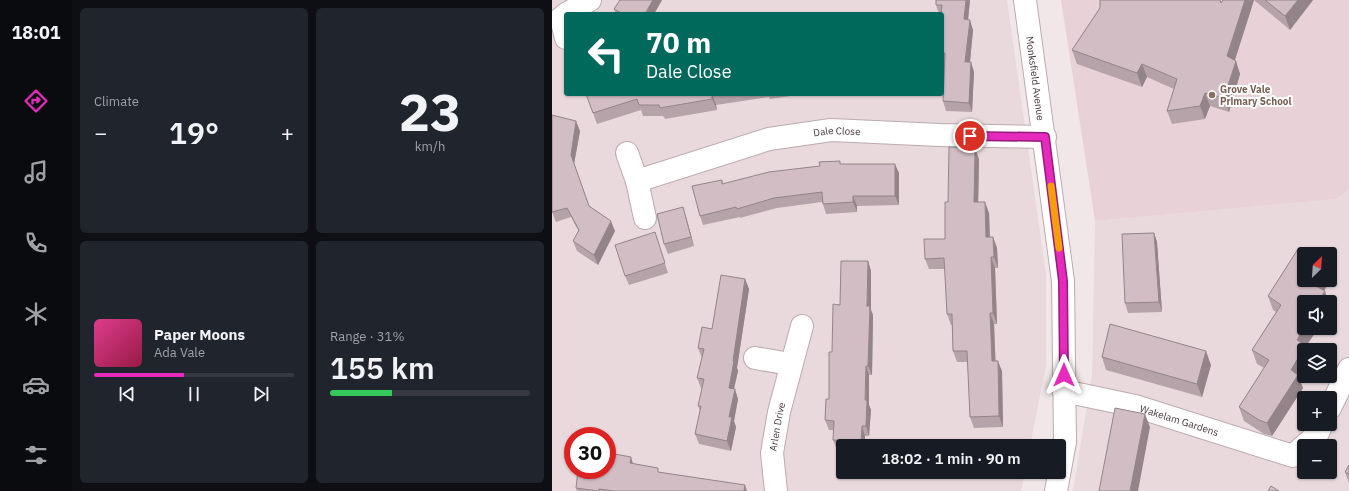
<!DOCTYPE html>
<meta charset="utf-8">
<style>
body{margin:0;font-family:"IBM Plex Sans",sans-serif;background:#20242c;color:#f1f3f6;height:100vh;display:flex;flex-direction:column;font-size:15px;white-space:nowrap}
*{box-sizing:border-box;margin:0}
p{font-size:13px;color:#9ea1a6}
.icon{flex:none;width:22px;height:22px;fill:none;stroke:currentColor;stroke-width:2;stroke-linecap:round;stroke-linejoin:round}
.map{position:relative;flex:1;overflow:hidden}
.panel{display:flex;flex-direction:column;gap:8px;padding:8px;background:#0d0f14;width:480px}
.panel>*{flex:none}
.banner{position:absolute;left:12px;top:12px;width:380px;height:84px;border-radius:4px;box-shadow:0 1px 3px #0004;background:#00695c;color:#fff;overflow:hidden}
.needle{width:26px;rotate:25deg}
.tools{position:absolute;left:745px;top:247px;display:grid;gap:8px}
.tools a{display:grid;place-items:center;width:40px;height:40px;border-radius:4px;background:#171b24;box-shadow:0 1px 3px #0004;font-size:20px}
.speed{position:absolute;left:12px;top:427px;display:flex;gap:8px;font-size:20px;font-weight:700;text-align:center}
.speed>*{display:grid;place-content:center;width:52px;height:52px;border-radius:50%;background:#171b24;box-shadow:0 1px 3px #0004;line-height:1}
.speed .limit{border:6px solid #d22;background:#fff;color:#111}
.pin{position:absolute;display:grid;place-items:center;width:34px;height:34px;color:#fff;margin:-17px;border:2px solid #fff;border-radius:50%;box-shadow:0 1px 4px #0007}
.me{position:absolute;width:44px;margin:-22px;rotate:0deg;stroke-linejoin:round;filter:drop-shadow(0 0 3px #0008)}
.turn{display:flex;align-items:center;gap:14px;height:84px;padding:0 16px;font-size:18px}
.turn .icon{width:52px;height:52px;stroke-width:2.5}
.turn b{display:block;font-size:28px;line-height:34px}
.big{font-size:30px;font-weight:600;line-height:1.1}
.panel .tile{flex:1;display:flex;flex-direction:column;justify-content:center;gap:6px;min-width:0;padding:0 14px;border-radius:6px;background:#20242c}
.panel .dial{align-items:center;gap:0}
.dial b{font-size:52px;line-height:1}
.song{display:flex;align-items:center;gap:12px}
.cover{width:48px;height:48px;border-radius:6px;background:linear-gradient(135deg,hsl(330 70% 55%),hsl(340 70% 35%))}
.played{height:4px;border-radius:2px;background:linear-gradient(90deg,#e52abc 45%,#363941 45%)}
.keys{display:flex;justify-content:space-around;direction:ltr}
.heat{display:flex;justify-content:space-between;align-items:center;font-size:22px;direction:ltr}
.charge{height:6px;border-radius:3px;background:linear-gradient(90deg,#34c759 31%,#363941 0)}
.panel .tiles{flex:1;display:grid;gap:8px;grid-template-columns:repeat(2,1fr)}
.trip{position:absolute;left:284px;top:439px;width:230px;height:40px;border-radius:4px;background:#171b24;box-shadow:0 1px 3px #0004;font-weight:600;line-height:40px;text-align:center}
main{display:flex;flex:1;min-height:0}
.menu{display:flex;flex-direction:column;width:72px;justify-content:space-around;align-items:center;background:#090b0e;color:#9ea1a6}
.menu .icon{width:28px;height:28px}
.menu .active{color:#e52abc}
.menu b{font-size:18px;color:#f1f3f6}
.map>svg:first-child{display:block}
.residential{fill:#e9d9dd;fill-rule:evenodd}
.education{fill:#e9d2d7}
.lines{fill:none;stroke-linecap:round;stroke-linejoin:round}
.minor-casing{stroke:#bcaaaf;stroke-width:24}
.minor{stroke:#fff;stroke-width:22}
.wall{fill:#b5a3a9}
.shaded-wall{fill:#938489}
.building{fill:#d2bdc4;stroke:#938489}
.route-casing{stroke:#951b7a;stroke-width:10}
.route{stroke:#e52abc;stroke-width:7}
.slow{stroke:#f59e0b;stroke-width:7}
.education-dot{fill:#8d6e63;stroke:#fff;stroke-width:1.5}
.labels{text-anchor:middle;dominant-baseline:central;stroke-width:4;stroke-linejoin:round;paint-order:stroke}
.street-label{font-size:10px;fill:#44363b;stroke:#fff}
.education-label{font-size:10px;font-weight:bold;fill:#785e54;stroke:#fff;text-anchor:start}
</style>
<main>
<nav class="menu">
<b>18:01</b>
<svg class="icon active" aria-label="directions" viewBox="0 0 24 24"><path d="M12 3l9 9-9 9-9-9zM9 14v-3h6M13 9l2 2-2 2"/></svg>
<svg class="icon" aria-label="music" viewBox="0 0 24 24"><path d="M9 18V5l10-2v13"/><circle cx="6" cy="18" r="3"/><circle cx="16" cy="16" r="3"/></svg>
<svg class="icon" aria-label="phone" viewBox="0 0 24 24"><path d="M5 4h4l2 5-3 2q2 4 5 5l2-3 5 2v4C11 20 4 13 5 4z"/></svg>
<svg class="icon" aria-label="climate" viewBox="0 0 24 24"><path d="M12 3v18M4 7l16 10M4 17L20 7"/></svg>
<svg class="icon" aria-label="car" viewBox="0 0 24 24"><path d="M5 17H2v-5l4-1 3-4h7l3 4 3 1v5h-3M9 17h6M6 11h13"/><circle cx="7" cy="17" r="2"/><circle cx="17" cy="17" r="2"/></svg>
<svg class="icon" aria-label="filters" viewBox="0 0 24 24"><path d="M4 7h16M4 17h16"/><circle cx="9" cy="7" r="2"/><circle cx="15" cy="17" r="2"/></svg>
</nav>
<section class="panel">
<div class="tiles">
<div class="tile"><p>Climate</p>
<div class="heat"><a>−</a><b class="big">19°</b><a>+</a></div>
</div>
<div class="tile dial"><b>23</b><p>km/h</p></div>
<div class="tile">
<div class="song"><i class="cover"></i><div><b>Paper Moons</b><p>Ada Vale</p></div></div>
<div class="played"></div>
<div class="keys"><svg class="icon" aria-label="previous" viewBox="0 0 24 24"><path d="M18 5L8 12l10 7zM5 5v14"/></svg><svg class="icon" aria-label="pause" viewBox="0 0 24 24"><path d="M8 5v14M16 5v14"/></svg><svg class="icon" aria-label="next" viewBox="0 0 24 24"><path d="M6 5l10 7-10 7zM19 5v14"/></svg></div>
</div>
<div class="tile"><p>Range · 31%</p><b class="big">155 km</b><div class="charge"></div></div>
</div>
</section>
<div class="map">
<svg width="797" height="491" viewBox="0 0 797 491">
<rect width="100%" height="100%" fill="#f1e7e9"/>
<path class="residential" d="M0,0H455L494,274V366L478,446H291V472H473L469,491H0ZM14,14H390V94H14ZM21,436H55V470H21Z
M797,189V491H521L540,375L543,221L786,199ZM752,254H778V280H752ZM752,302H778V328H752ZM752,350H778V376H752ZM752,398H778V424H752ZM752,446H778V472H752Z"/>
<path class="education" d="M509,0H797V189L786,199L543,221Z"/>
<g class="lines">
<defs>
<g id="minor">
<path id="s1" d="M473,0L511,281L513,442L504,491"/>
<path d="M14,14L9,18L14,38"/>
<path d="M14,14L38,0"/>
<path d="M75,153L85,181L93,218"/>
<path id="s2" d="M85,181L217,139L279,130L388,135L493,137"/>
<path d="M203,358L238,364"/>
<path id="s3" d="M512,391L583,406L741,456L752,446"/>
<path d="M778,408L797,369"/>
<path d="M752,446L765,435L770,424"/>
<path id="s4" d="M224,491L220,453L227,412L250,326"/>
</g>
</defs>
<use href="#minor" class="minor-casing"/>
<use href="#minor" class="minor"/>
</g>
<path class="wall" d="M68,0H110L102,14H64L62,9Z
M418,0L416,20L421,30L418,62L422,72L420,112L394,111L391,101L393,63L390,62V14H387L384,5Z
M671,0H761L738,30L702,0L683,60L688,74L677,112L658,106L653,119L620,124L615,111L622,89L595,77L590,87L525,64L520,50L548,8L670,1Z
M34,94H253L218,99L217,97L164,105L165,110L113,119L111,116H91L89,110L45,124Z
M28,131L22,164L37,206L63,231L46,265L25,251L21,241L27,232L19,217L4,222L0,212Z
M427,159L426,202L437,213L438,237H441L445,248L446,268H443L445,324H442L443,361L450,371L451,427L422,428L418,417L416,362H405L401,351L400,325H399L395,314L393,269H377L373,259L393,239L396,202Z
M289,164L347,173V205L305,206V212L274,214L271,204L270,202L225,208L188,218V217L151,225L148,216L170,180L171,184Z
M131,207L134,217L142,246L116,254L112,244Z
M602,233L605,242L610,312L576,313L573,303Z
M106,242L116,273L77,285L73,276Z
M316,261L319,271V310L321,315L320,375H317V405L319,410L317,436H313V446H291V450H285L281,440L282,430H277L273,420L277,399L280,352L288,305Z
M778,278L779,280L772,291H773L776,302H752L763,333L754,346L756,350H752V370L747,378L751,388L720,436L712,434L692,421L687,407L712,368L705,364L700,350L724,312L721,310L716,296L778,280Z
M193,279L197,289L185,368L186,371L182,389L186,399L182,421L184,427L179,451L147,444L143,434L148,411L146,406L150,388H149L145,378L150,358L146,348L160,329Z
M550,357L659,365L650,397L554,370Z
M81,464L108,473L195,491H25L24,488Z
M797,465V483L793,472Z"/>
<path class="shaded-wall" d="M101,0H110L102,14H93Z
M414,0H418L415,29L412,19Z
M693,0H702L680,69L675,56Z
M746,0H761L738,30L733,16Z
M418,20L421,30L417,72L413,62Z
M684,61L688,74L677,112L672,98Z
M419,62L422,72L420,112L417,103Z
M590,64L595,77L590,87L585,73Z
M653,93L658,106L653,119L648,106Z
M160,94L164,105L165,110L160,99Z
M24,121L28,131L22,164L19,155Z
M423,148L427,159L426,213L422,202Z
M343,164L347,173V205L343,196Z
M301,196L305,206V212L301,202Z
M433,202L437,213L438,248L434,237Z
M131,207L134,217L142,246L139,237Z
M59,221L63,231L46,265L42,255Z
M602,233L605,242L610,312L607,302Z
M441,237L445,248L446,268L442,257Z
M439,257L443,268L445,324L441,313Z
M316,261L319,271V310L321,315L320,375L316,366L315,306Z
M778,278L779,280L767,298L762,285L765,280H778Z
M193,279L197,289L185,368L186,371L180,397L177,388Z
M773,291L776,302H766Z
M438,313L442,324L444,372L440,361Z
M752,328H762V329L763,333L754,346L756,350H752V370L747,378L751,388L720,436L715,423L739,370L745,340Z
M654,351L659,365L650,397L645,384Z
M446,361L450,371L451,427L447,416Z
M314,366L317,375V405L319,410L317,436L314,426Z
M183,389L186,399L182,421L184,427L179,451L175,441L177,417Z
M593,414L598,427L586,491H578Z
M310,426L313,436V446H310L309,442Z
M79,457L82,467L78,463Z
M193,485L195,491H192Z"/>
<path class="building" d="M68,0H101L93,14H71L62,9Z
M384,0H414L412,19L418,20L413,62H419L417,103L391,101L393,53H390V14H389L390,5H384Z
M548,0H668L669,3L671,0H693L675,56L684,61L672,98L653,93L648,106L615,111L625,79L590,64L585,73L520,50L548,8Z
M713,0H746L733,16Z
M34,94H162H160V99L108,108L107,105H87L85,99L41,113Z
M0,115L24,121L19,155L37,206L59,221L42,255L21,241L27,230L15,208L0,212Z
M397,147L423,148L422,202H433L434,237H441L442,257H439L441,313H438L440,361H446L447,416L418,417L415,351H401L400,314H395L392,258L373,259L372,239H393V202H396Z
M288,161V164H343V196H301V202L271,204L270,192L222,198L185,209L184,207L148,216L140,186L170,180V184L217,172L268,166L267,162Z
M131,207L139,237L112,244L105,214Z
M103,232L113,263L73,276L63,245Z
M602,233L607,302L573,303L570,234Z
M746,249L754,254H752V280H765L762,285L773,291L766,302H752V328L745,340L754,345L739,370L746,375L715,423L707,420L687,407L717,360L700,350L729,305L716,296Z
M289,261H316L315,306H318L316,366H314L313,400H315L314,426H310L309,442L281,440L282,421L273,420L274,399H277V352H280L281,304L288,305Z
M169,275L193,279L181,361H182L177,388L183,389L177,417H180L175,441L143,434L149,406H146L152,379L145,378L152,349L146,348L150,327L160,329Z
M558,324L654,351L645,384L550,357Z
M563,408L593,414L578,491H547Z
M57,453L79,457L78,463L106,468V472L193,485L192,491H62L47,489L46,491L24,488L26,470H55V464H56Z
M797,465V474L793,472Z
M719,486L727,491H716Z"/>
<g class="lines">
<defs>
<path id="route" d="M418,136L493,137L511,281L512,375"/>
</defs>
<use href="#route" class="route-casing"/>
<use href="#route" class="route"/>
<path class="slow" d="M499,186L507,248"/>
</g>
<circle class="education-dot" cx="660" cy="95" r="4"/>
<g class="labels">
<g class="street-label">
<text stroke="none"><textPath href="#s1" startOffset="79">Monksfield Avenue</textPath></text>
<text stroke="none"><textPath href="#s2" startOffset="207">Dale Close</textPath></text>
<text stroke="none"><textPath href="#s3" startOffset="119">Wakelam Gardens</textPath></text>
<text stroke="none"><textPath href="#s4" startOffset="65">Arlen Drive</textPath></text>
</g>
<g class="education-label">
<text x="668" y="89">Grove Vale<tspan x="668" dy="12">Primary School</tspan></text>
</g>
</g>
</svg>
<div class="tools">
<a><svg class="needle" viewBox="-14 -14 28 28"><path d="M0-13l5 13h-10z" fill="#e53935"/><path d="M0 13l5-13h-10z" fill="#9ea1a6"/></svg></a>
<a><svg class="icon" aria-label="sound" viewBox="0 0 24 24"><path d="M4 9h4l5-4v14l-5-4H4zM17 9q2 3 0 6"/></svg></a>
<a><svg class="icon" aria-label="layers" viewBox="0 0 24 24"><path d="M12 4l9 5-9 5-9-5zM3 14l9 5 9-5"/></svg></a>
<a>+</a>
<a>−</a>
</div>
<div class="speed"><div class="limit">30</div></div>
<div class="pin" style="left:418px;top:136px;background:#d93025"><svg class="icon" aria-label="arrive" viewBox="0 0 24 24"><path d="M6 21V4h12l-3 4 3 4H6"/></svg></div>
<svg class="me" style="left:512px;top:375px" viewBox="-20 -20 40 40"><path d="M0-17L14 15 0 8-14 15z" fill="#e52abc" stroke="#fff" stroke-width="4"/></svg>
<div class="trip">18:02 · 1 min · 90 m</div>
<div class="banner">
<div class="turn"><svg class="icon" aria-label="left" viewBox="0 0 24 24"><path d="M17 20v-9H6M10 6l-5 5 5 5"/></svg><div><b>70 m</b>Dale Close</div></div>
</div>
</div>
</main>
